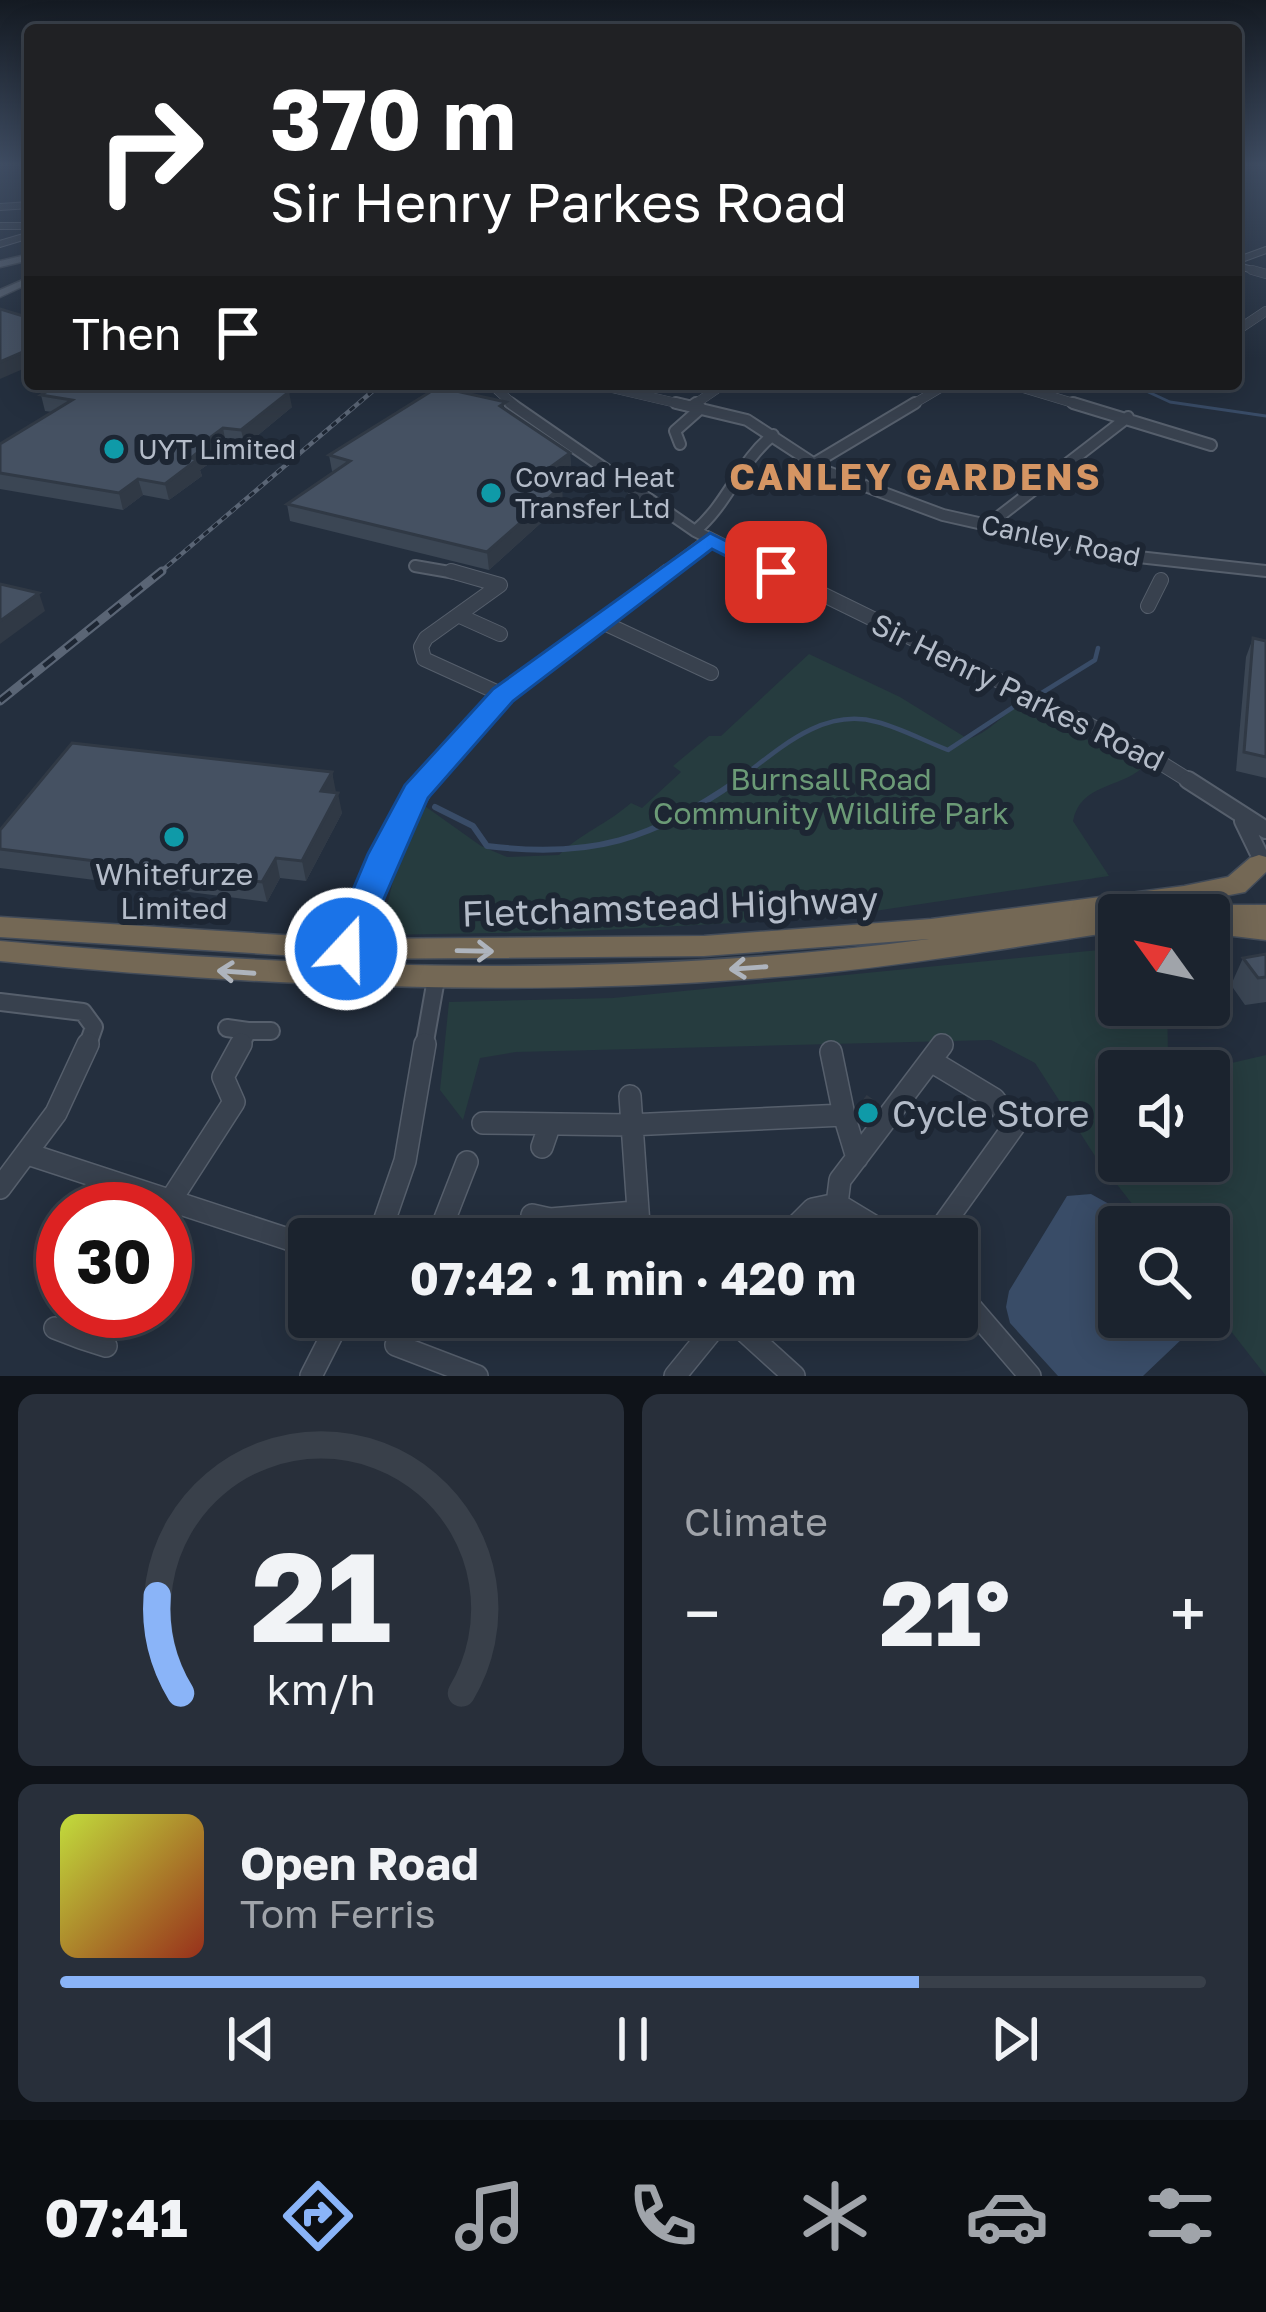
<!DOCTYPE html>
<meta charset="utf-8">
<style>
body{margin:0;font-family:"Golos Text",sans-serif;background:#282f3a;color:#f1f3f6;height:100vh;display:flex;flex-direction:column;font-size:45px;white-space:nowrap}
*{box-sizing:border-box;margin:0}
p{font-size:39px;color:#a0a4aa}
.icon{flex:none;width:66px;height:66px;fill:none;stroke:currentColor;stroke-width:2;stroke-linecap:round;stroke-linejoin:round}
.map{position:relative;height:1376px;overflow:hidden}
.sheet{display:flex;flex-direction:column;gap:18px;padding:18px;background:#0f1319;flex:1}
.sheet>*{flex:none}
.hud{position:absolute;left:24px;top:24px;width:1218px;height:366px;border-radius:12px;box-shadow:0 6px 30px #0003,0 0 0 3px #39404a;background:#202124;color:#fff;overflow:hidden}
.needle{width:78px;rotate:303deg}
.tools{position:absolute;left:1098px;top:894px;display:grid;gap:24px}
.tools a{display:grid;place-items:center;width:132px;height:132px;border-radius:12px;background:#1b232e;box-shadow:0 6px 30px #0003,0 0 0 3px #39404a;font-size:60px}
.speed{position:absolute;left:36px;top:1182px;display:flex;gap:24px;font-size:60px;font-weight:700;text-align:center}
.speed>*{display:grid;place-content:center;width:156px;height:156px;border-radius:50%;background:#1b232e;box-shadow:0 6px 30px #0003,0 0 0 3px #39404a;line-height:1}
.speed .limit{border:18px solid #d22;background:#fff;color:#111}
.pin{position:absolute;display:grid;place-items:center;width:102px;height:102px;color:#fff;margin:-51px;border-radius:24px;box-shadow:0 6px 18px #0006}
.me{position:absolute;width:132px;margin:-66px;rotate:21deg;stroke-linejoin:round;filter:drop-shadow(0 0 9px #0008)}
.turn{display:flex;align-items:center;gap:42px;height:252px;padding:0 48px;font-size:54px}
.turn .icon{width:156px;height:156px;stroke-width:2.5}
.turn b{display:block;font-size:84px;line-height:102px}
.then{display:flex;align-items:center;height:114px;padding:0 48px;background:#0003;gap:24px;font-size:45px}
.big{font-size:90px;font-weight:700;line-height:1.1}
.sheet .card{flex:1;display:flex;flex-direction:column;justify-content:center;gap:18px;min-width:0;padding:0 42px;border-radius:18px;background:#282f3a}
.sheet .dial{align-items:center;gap:0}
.dial svg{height:312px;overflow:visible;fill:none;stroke:#39404a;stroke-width:7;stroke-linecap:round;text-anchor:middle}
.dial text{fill:#f1f3f6;stroke:none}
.song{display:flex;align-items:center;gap:36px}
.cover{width:144px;height:144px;border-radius:18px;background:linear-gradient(135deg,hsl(70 70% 55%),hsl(10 70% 35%))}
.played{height:12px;border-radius:6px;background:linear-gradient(90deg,#8ab4f8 75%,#39404a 75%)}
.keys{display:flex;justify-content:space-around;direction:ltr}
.heat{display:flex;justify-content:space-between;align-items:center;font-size:66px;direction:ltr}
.sheet .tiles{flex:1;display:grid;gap:18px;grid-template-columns:1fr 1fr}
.card:last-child{grid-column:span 2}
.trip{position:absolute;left:288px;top:1218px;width:690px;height:120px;border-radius:12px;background:#1b232e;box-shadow:0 6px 30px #0003,0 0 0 3px #39404a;font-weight:700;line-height:120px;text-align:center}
.dock{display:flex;height:192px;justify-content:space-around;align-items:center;background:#0b0e12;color:#a0a4aa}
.dock .icon{width:84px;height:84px}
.dock .on{color:#8ab4f8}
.dock b{font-size:54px;color:#f1f3f6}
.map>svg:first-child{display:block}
.green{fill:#263c3f;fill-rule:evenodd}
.water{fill:#394c67}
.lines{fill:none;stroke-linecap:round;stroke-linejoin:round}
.stream-far2{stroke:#394c67;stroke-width:3}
.stream-far1{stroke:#394c67;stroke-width:4.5}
.stream{stroke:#394c67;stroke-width:6}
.minor-far5-casing{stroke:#565f6c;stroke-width:8}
.minor-far4-casing{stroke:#565f6c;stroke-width:10}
.minor-far3-casing{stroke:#565f6c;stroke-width:14}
.minor-far2-casing{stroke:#565f6c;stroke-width:16}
.minor-far1-casing{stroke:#565f6c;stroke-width:20}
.minor-casing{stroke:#565f6c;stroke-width:24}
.major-casing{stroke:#414a57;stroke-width:3}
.highway-casing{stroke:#434c59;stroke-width:3}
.minor-far5{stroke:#38414e;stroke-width:6}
.minor-far4{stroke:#38414e;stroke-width:9}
.minor-far3{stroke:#38414e;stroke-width:10}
.minor-far2{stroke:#38414e;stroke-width:14}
.minor-far1{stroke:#38414e;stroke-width:16}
.minor{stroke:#38414e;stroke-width:21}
.major{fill:#56606e;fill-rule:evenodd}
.highway{fill:#746855;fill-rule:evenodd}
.rail-far1-casing{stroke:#5a6575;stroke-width:4.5}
.rail-casing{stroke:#5a6575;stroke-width:9}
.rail-far1{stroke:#1d2633;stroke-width:3;stroke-dasharray:6;stroke-linecap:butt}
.rail{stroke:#1d2633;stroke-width:4.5;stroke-dasharray:14;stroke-linecap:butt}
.wall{fill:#3b4654}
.shaded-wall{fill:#303945}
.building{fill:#455162;stroke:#303945;stroke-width:3}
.oneway{stroke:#aeb4bd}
.route{fill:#1a73e8;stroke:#114b97;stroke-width:3}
.culture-dot{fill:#0f9aa8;stroke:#1d2633;stroke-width:4.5}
.labels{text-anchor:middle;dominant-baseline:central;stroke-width:12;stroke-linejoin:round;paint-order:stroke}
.far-poi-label{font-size:27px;fill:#b4bcc9;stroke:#1d2633;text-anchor:start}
.far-street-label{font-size:27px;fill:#b4bcc9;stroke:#1d2633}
.street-label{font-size:30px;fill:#b4bcc9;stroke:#1d2633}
.park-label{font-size:30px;fill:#6b9a76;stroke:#1d2633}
.poi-label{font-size:30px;fill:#b4bcc9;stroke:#1d2633}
.far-district-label{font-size:36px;font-weight:bold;letter-spacing:3px;fill:#d59563;stroke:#1d2633}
.near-street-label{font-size:36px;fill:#b4bcc9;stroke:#1d2633}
.near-poi-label{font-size:36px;fill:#b4bcc9;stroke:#1d2633;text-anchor:start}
</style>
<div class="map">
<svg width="1266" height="1376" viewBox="0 0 1266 1376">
<rect width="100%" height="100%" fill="#242f3e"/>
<path class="green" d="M809,654L900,697L968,739C990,732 1000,716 1020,705L1142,768C1120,788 1080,784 1073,821L1109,876L828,918L563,932L380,935L398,860L392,858L422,804L481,846L507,857L559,855C581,833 607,824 631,803L642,808L681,772L673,766L709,736H721Z
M1119,948V1005H1167L1168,1053L1197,1071L1266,1055V1376L1209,1303V1227H1150L1095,1156L1035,1063L991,1040L516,1052L480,1058L463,1120L440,1090L449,1002L613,998ZM1119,1071H1209V1161H1119Z"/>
<path class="water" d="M1091,1194L1109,1204L1124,1227H1119V1317L1183,1319L1184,1337L1143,1376H1058L1010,1323L1006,1307L1009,1291L1067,1196Z"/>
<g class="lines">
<path class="stream-far2" d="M1131,384L1170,402L1266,416"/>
<path class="stream-far1" d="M1040,694L1095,660L1098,648
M734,783C775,753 821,706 877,722C901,728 924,741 948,750L1024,700"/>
<path class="stream" d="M435,807L473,826L487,846C591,859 652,840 738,780"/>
<defs>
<path id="minor-far5" d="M0,207L30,205
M0,226H30
M0,244L30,235
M1236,261L1266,250
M1236,265L1262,273"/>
<path id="minor-far4" d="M1252,270L1266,274
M1236,331L1266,311
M491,384L515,406
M595,384L689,406
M1010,384L1083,406
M692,406L724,384
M910,406L947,384"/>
<path id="minor-far3" d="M510,403L695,531L781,574
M676,403L747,420L825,471L943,515L1120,555L1266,571
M1073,403L1211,445
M692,406L696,403
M680,444L675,431L701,408
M813,464L915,403
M988,525L1128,417
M695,531C728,504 740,461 773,435
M415,566L461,574
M664,574L710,539"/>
<path id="minor-far2" d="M451,571L500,585
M775,571L1140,750L1193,783
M500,585L426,638L421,647L424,659L503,695
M1148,606L1161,580
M460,616L500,634
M602,622L711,673
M427,783L503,695L668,571"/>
<path id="minor-far1" d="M1188,780L1266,830
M1243,821L1260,856
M346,949L370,877L429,780
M0,1002L83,1012L94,1027L87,1047
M227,1028L248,1031L239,1047
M248,1031H271
M424,1047L436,979"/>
<path id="minor" d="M931,1061L994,1099L1014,1126L933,1239
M630,1096L640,1239
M844,1115L857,1158
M483,1123L629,1125L844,1115L831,1052
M542,1147L550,1124
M31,1155L309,1246
M0,1188L56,1113L88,1044
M837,1204L840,1180L942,1045
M165,1209L234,1102L223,1077L241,1044
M532,1215L550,1219L635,1212
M378,1239L405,1161L425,1044
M437,1239L467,1162
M783,1239L813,1209L837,1204L895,1239
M957,1291L1030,1376
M407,1317L396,1345L477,1376
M729,1317L794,1376
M55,1328L81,1338L99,1311
M81,1338L106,1346
M311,1376L341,1317
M675,1376L723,1317"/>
<path id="major" d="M30,254V260L0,267V261Z
M30,277V283L0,297V290Z"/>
<path id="highway" d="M1259,855L1266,857V872L1245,892L1178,905H1266V940L1225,935L1209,925V915H1149L1152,909L1119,915V931C1020,946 921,963 821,973C547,999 273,988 0,961V941C308,969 621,980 929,939L704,956L346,959L0,937V917L346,939L704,936L931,919L1184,886L1228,877L1250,858Z"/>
</defs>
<use href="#minor-far5" class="minor-far5-casing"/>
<use href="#minor-far4" class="minor-far4-casing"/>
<use href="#minor-far3" class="minor-far3-casing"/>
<use href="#minor-far2" class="minor-far2-casing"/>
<use href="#minor-far1" class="minor-far1-casing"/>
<use href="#minor" class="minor-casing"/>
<use href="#major" class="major-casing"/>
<use href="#highway" class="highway-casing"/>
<use href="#minor-far5" class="minor-far5"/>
<use href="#minor-far4" class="minor-far4"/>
<use href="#minor-far3" class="minor-far3"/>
<use href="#minor-far2" class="minor-far2"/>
<use href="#minor-far1" class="minor-far1"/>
<use href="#minor" class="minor"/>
<use href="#major" class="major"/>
<use href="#highway" class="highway"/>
<defs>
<path id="rail-far1" d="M158,574L381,384"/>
<path id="rail" d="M0,701L162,571"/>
</defs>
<use href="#rail-far1" class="rail-far1-casing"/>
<use href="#rail" class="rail-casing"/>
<use href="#rail-far1" class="rail-far1"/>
<use href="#rail" class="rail"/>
</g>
<path class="wall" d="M246,385L292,407L245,446L226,444L208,458L210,463L200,470L202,476L169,500L143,495L123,510L0,489V444L52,412L45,411L41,395Z
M506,409L570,453L571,469L552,483L563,503L489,570L290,521L287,504L333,472L332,471L329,455Z
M1253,638L1266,641V778L1236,771L1246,657Z
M332,772L335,793L342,813L306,881L280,878L267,902L0,868V830Z
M1266,954V1002L1245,1005L1231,985L1243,958Z
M876,1103L875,1109L867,1120L859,1112L860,1106Z"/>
<path class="shaded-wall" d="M30,349V366L0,379V362Z
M289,392L292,407L245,446L241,430Z
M223,428L226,444L208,458L210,463L200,470L202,476L169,500L165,484L191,458L200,445Z
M570,453L571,469L535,496L534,479Z
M138,479L143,495L123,510L119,493Z
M562,486L563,503L489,570L487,552Z
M39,593L45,611L0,644V621Z
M332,772L336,792L325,811L321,791Z
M338,793L342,813L306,881L302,861Z
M276,858L280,878L267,902L262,882Z"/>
<path class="building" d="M0,309L30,318V349L0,362Z
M59,384H237L289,392L241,430L223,428L200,445L206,446L191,458L198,459L165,484L138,479L119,493L0,473V444L72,400L41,395Z
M438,387L506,402L500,406L570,453L534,479L562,486L487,552L287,504L350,461L329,455Z
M0,584L39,593L0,621Z
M1253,638L1266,641V757L1244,752Z
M72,743L332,772L321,791L338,793L302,861L276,858L262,882L0,849V830Z
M1266,954V977L1258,978L1243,958Z
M867,1097L876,1103L868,1113L860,1106Z"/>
<defs><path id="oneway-shaft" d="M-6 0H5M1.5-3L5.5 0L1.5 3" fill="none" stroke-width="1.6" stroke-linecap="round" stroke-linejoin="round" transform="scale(3)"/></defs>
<g class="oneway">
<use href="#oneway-shaft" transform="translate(475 951) rotate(1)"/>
<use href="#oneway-shaft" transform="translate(748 968) rotate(176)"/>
<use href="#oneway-shaft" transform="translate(236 972) rotate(-176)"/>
</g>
<linearGradient id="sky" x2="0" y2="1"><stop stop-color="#141a22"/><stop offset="0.46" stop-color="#3f4d63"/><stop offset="1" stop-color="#3f4d63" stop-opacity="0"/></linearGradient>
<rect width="1266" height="358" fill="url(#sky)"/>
<path class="route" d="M710,533L788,572L784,577H767L712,549L513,701L428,798L358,958L346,962L333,958L328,949L368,854L405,785L493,689Z"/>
<g class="culture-dot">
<circle cx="114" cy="449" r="12"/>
<circle cx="491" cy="493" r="12"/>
<circle cx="174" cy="837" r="12"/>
<circle cx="868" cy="1113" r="12"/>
</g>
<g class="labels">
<g class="far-poi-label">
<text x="138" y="449">UYT Limited</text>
<text x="515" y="477">Covrad Heat<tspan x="515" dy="31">Transfer Ltd</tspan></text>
</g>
<g class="far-street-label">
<text transform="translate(1061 540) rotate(12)">Canley Road</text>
</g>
<g class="street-label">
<text transform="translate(1018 692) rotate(26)">Sir Henry Parkes Road</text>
</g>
<g class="park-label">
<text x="831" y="779">Burnsall Road<tspan x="831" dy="34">Community Wildlife Park</tspan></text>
</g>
<g class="poi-label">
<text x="174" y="874">Whitefurze<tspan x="174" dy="34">Limited</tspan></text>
</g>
<g class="far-district-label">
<text x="916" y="476">CANLEY GARDENS</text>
</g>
<g class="near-street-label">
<text transform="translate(670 906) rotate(-2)">Fletchamstead Highway</text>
</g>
<g class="near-poi-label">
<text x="892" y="1113">Cycle Store</text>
</g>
</g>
</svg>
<div class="tools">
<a><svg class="needle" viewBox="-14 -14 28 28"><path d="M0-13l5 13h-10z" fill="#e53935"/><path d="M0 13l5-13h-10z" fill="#a0a4aa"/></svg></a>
<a><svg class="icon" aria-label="sound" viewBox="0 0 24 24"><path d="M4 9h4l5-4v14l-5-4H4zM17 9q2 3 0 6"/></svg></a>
<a><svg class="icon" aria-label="search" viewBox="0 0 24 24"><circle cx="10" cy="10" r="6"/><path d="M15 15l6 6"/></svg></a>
</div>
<div class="speed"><div class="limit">30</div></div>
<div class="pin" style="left:776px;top:572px;background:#d93025"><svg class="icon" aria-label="arrive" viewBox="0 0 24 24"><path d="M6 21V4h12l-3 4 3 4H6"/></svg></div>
<svg class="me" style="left:346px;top:949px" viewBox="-20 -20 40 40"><circle r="17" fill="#1a73e8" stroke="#fff" stroke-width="3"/><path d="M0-11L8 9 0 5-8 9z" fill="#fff"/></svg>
<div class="trip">07:42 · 1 min · 420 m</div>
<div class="hud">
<div class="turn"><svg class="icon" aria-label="right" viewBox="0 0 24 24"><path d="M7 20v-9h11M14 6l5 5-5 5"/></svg><div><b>370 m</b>Sir Henry Parkes Road</div></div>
<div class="then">Then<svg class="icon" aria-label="arrive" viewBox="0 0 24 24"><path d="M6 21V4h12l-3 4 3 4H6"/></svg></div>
</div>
</div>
<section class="sheet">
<div class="tiles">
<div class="card dial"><svg viewBox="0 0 100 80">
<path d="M14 69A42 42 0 1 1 86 69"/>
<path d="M14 69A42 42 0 0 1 8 44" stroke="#8ab4f8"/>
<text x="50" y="56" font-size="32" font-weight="700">21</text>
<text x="50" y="72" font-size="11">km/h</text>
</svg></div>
<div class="card"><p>Climate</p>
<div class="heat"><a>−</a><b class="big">21°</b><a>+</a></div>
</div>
<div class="card">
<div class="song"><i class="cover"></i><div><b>Open Road</b><p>Tom Ferris</p></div></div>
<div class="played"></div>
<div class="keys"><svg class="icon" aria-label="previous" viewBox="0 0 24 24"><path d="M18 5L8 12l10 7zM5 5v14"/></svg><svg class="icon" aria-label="pause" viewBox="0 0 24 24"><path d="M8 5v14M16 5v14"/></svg><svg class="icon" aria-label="next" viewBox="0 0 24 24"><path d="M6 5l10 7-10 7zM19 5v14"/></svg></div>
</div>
</div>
</section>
<nav class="dock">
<b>07:41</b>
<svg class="icon on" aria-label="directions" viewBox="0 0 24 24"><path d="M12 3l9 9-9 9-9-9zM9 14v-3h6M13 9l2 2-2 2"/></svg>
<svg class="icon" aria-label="music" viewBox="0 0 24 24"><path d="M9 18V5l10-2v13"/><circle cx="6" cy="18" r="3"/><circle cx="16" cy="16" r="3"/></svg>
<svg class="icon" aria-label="phone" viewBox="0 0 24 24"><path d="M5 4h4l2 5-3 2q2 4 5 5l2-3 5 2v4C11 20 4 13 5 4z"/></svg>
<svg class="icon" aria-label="climate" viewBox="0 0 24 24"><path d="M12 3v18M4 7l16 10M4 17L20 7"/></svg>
<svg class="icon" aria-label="car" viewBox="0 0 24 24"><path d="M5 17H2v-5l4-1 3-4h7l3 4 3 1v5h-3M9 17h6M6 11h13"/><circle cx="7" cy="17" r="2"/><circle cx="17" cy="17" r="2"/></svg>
<svg class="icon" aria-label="filters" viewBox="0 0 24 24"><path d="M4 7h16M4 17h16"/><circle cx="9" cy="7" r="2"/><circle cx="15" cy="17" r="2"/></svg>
</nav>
